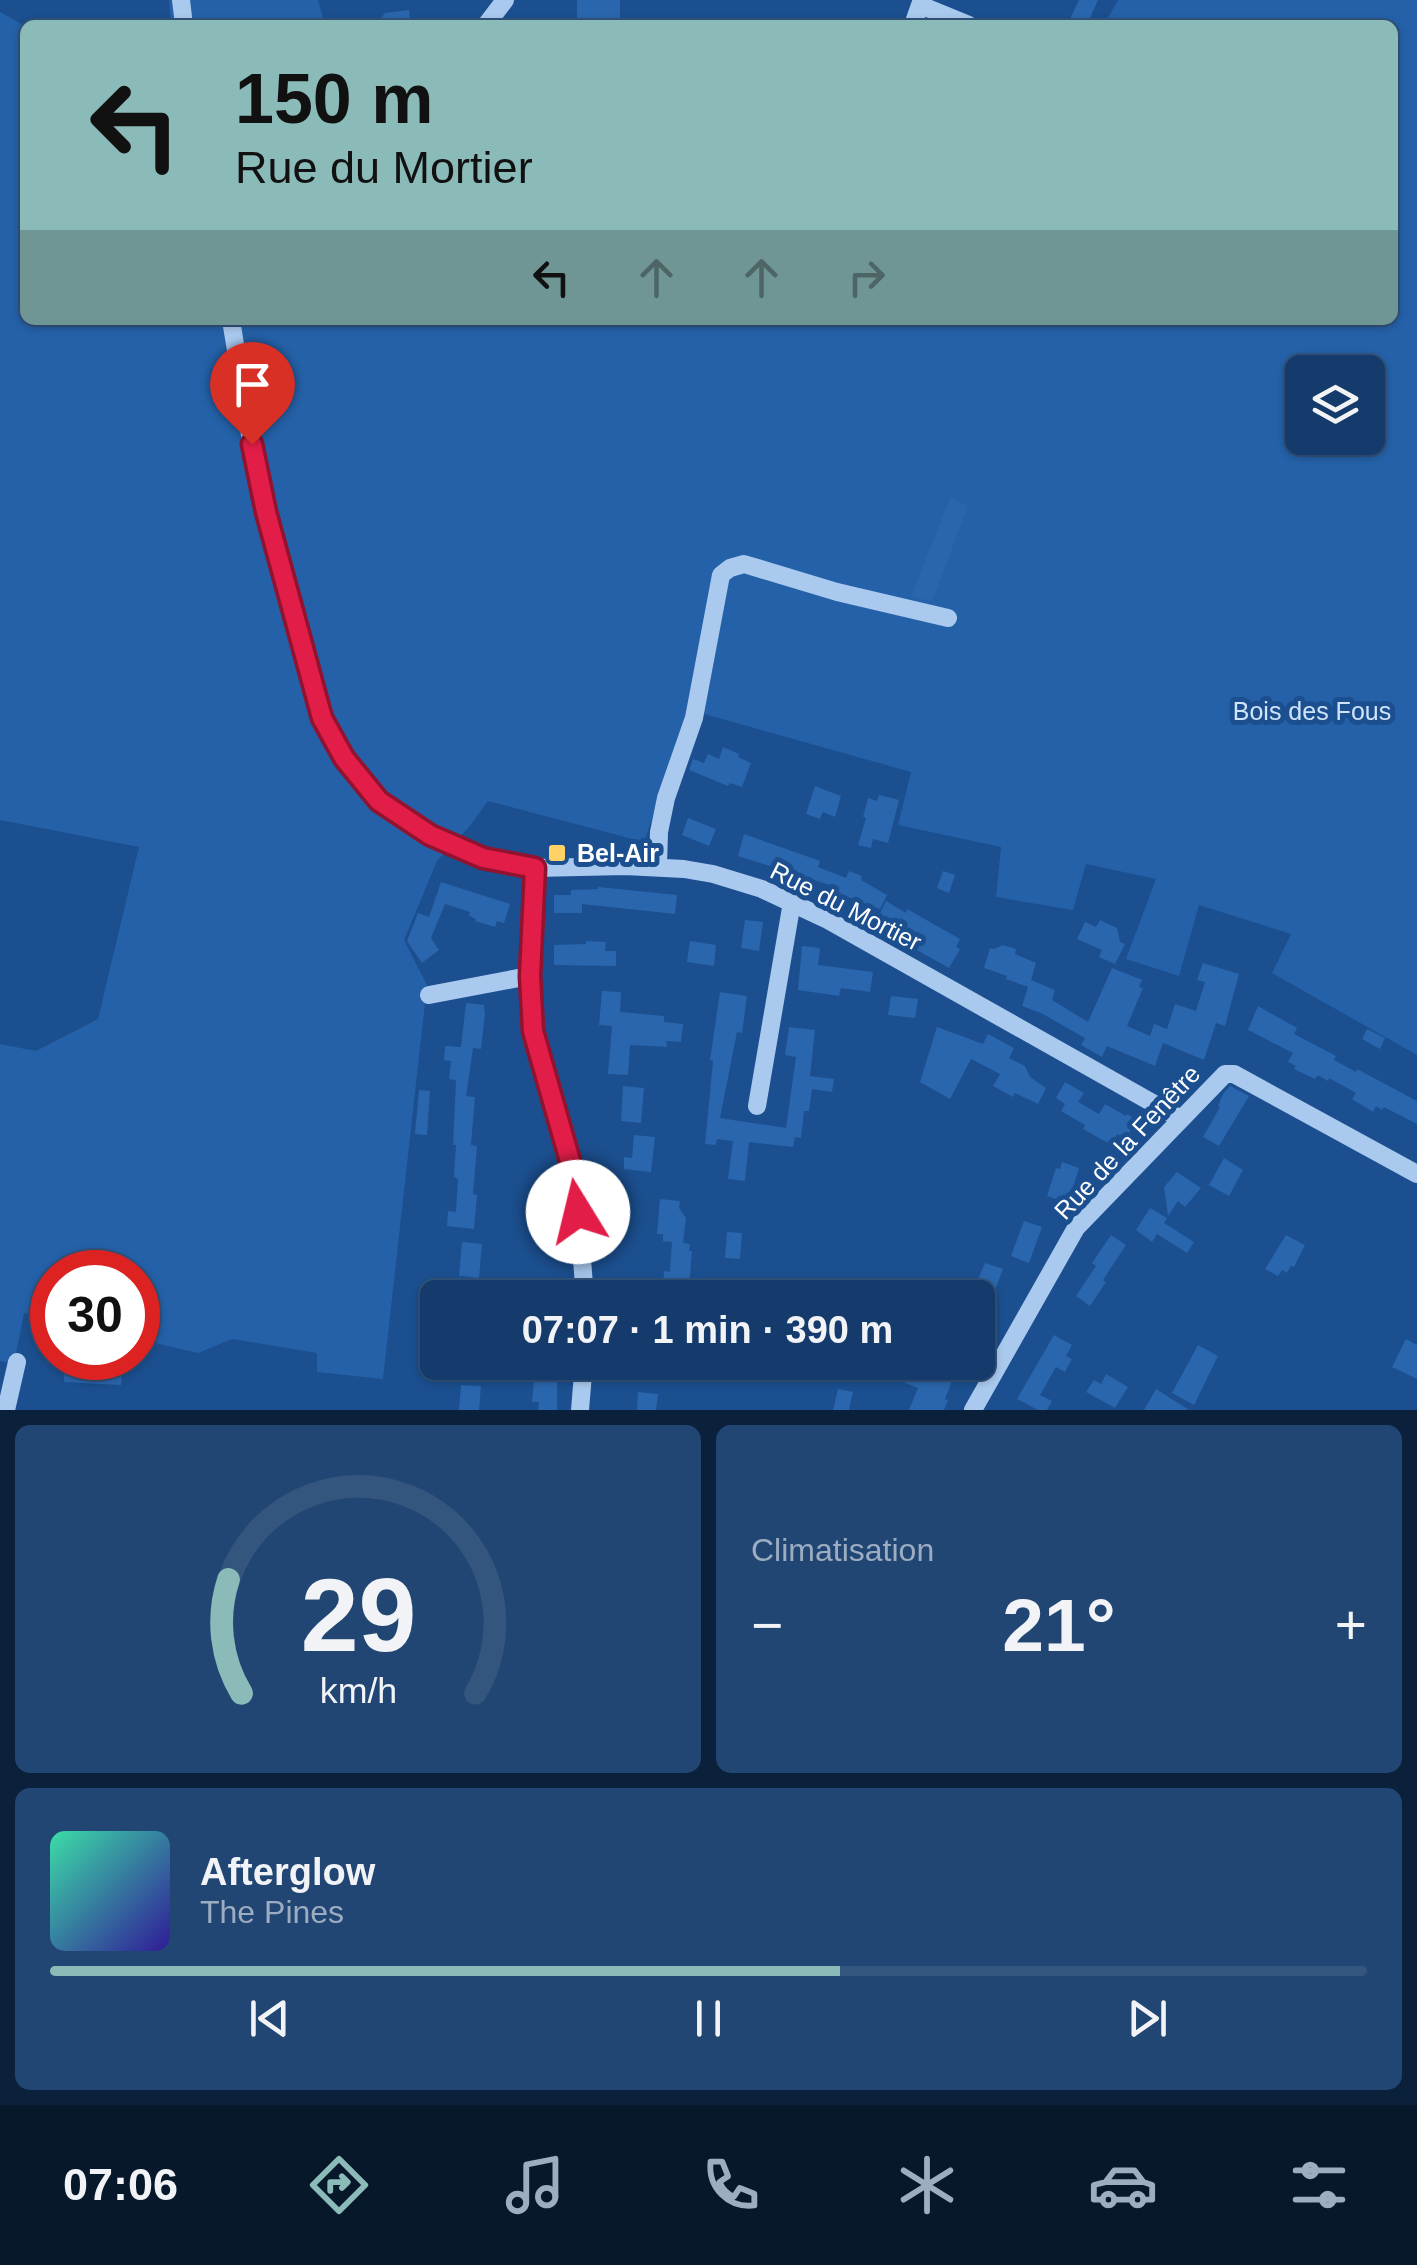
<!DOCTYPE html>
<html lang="fr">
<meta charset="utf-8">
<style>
body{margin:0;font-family:Helvetica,sans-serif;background:#214673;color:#f1f3f6;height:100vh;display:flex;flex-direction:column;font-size:38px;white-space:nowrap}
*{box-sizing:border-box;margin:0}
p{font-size:32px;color:#9dadc1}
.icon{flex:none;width:55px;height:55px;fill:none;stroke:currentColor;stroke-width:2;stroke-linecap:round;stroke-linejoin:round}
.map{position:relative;height:1410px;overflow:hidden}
.details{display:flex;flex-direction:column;gap:15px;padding:15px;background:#0b203b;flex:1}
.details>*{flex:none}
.banner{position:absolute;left:20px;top:20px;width:1378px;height:305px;border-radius:15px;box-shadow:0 2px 8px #0004,0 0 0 2px #33557e;background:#8bbbb9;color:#111;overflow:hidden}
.buttons{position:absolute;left:1285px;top:355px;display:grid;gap:20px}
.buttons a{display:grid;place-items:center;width:100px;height:100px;border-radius:15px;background:#143b6b;box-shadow:0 2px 8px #0004,0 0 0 2px #33557e;font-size:50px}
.speed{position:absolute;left:30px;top:1250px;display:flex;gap:20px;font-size:50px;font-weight:700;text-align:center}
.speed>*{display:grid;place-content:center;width:130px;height:130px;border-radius:50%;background:#143b6b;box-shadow:0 2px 8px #0004,0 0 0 2px #33557e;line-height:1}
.speed .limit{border:15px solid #d22;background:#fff;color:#111}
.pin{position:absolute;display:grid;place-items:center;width:85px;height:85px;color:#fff;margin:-102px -42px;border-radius:50% 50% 50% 0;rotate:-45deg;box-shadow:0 0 10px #0007}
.pin .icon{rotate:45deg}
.me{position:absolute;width:110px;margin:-55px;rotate:351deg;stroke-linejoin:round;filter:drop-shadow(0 0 8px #0008)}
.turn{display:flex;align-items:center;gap:35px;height:210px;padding:0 50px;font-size:45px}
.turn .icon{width:130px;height:130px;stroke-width:2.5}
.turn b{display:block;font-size:70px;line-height:85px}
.lanes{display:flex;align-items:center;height:95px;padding:0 50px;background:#0003;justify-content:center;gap:50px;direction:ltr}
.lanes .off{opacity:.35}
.big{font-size:75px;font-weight:800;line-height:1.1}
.details .card{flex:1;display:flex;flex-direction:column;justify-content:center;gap:15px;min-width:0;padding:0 35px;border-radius:15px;background:#214673}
.details .dial{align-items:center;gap:0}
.dial svg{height:260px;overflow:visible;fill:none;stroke:#33557e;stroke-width:7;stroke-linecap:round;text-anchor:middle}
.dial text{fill:#f1f3f6;stroke:none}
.song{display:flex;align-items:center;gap:30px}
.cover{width:120px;height:120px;border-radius:15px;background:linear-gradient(135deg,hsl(160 70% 55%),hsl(250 70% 35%))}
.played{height:10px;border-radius:5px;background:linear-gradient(90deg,#8bbbb9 60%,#33557e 60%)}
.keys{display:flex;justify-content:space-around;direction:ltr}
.heat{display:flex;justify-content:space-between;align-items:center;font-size:55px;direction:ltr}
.details .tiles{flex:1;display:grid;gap:15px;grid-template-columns:1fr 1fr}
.card:last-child{grid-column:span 2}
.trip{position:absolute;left:420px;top:1280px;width:575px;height:100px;border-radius:15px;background:#143b6b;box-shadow:0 2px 8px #0004,0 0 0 2px #33557e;font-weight:800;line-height:100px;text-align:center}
.tabs{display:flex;height:160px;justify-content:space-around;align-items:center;background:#08182b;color:#9dadc1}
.tabs .icon{width:70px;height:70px}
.tabs .current{color:#8bbbb9}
.tabs b{font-size:45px;color:#f1f3f6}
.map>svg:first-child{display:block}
.green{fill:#2461a8;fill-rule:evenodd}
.building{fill:#2a66ad}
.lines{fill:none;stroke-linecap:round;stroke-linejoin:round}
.minor{stroke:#a9c9ee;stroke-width:18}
.route-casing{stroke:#92132f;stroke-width:25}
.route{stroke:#e11d48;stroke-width:18}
.poi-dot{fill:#ffd166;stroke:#1b4f8f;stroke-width:4}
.labels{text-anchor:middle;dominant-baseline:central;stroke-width:10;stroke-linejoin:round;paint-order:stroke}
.park-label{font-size:25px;fill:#cfe3fa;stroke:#1b4f8f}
.poi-label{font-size:25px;font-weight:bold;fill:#fff;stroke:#1b4f8f;text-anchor:start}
.street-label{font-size:25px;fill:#fff;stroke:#1b4f8f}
</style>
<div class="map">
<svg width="1417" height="1410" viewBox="0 0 1417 1410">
<rect width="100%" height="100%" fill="#1b4f8f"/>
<path class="green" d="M169,0H318L325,25H171Z
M1118,0H1417V1055L1272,973L1291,934L1199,905L1179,976L1126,959L1156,879L1086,864L1073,910L996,897L1001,847L898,825L911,772L690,710L644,842L488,801L469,827L437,861L404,940L427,985L383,1379L317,1372V1353L232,1339L198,1353L138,1339V1272H52V1320L24,1313L14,1363L0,1361V1044L36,1051L98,1019L139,847L0,820V12L25,26V320H1392V25H1104ZM1302,372H1368V438H1302Z"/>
<path class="building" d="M577,0H620V25H577Z
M1079,0H1098L1087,25H1067Z
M409,10L411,25H376L385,13Z
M950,498L968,506L932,601L911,597Z
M723,747L739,754L738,757L751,763L742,787L730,783L728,786L689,770L693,759L704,763L708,754L719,759Z
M815,786L841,796L835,817L823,812L820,819L806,814Z
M879,795L899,800L888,843L873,839L871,848L858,845L866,818L863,817L868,798L877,801Z
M688,818L716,829L709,846L682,835Z
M744,834L820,861L818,867L846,878L849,871L862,876L861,880L887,895L880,909L834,892L836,887L738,856Z
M943,871L955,875L949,893L937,888Z
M441,882L510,904L504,923L497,921L495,927L475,921L476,919L469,916L470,912L445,904L431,938L439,950L422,963L407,941L418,913L429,917Z
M598,887L677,895L675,914L582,904V913H554V895H571V890L598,889Z
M886,901L906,913L907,909L960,939L956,947L960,949L949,968L915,949L918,942L877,919Z
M745,920L763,922L759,951L741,948Z
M1100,920L1117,928L1120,942L1125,944L1115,964L1099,957L1102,950L1077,939L1085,922L1096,927Z
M586,941L606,942L605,951H616V966L554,965V945L586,944Z
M690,941L716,945L714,966L687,962Z
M1003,945L1016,949L1015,954L1036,963L1031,980L1055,990L1052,1000L1088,1022L1112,968L1142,980L1139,987L1143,988L1127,1026L1150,1036L1154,1024L1167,1029L1175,1004L1196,1011L1205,982L1197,980L1203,963L1239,974L1225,1026L1216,1023L1204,1060L1163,1043L1155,1066L1107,1046L1102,1057L1081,1045L1085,1038L1041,1013L1022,1006L1028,987L1006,979L1007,976L984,968L990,948L994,949Z
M802,946L820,948L818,965L873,972L870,992L841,988L839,996L798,990Z
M602,991L621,992L620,1012L664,1016V1022L683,1024L681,1042L666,1041L667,1047L630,1045L628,1075L608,1074L612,1026L599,1025Z
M720,992L747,996L742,1033L737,1032L720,1118L786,1128L796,1057L785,1055L789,1027L815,1030L810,1076L834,1079L832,1092L812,1089L809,1111H804L801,1138L795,1137L793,1147L749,1142L745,1181L728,1179L733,1141L717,1139L716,1145L705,1144L713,1061L710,1060Z
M891,996L918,999L915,1018L888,1015Z
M466,1003L484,1005L485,1014L481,1049L473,1048L466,1096L475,1097L471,1145L477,1146L473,1194L477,1195L474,1229L447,1226L448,1211L456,1212L458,1179L454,1177L456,1145H453L456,1080L449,1079L451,1061L444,1060L445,1046L461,1047Z
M1258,1006L1297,1028L1294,1034L1336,1056L1334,1060L1356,1072L1357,1069L1417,1101V1124L1384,1107L1382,1110L1376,1106L1373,1112L1352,1099L1356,1093L1329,1078L1328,1081L1318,1075L1315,1079L1294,1069L1296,1066L1288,1062L1293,1053L1248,1030Z
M937,1027L983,1044L988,1034L1014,1048L1009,1058L1025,1066L1030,1077L1046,1088L1038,1104L1015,1093L1013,1097L993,1086L1000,1074L971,1059L950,1099L920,1082Z
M1367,1029L1385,1038L1380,1049L1362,1039Z
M1065,1082L1084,1093L1078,1102L1099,1114L1105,1104L1126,1116L1127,1114L1139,1121L1133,1131L1131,1130L1126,1139L1117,1134L1113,1142L1108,1143L1083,1129L1085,1125L1061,1111L1065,1104L1056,1098Z
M623,1086L644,1088L641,1123L621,1121Z
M1230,1086L1249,1096L1219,1146L1203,1137L1220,1107L1218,1106L1223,1094Z
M419,1090L430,1091L427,1135L415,1134Z
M634,1135L655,1137L651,1172L624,1169V1157L632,1158Z
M1224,1158L1243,1170L1229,1196L1209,1185Z
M1062,1162L1079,1168L1068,1203L1047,1196L1056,1168L1060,1169Z
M1177,1172L1201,1188L1185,1207L1178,1201L1168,1216L1164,1187Z
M660,1199L680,1201L679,1208L686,1218L683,1243L690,1244L689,1251H692L688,1298H662L664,1271L670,1272L672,1242L663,1241V1234H657Z
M1150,1208L1167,1218L1164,1223L1194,1242L1187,1253L1157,1234L1152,1242L1136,1230Z
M1024,1221L1042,1227L1029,1263L1011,1256Z
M727,1232L742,1233L740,1259L725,1258Z
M1111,1235L1126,1245L1103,1280L1106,1282L1090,1306L1076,1296L1096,1266L1092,1263Z
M1286,1235L1305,1245L1294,1267L1291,1266L1287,1273L1282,1270L1278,1276L1265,1269Z
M462,1242L482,1244L479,1278L459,1276Z
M985,1263L1003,1269L991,1301L996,1303L991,1316L978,1311V1298H970Z
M1054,1335L1072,1345L1066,1356L1072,1359L1065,1372L1056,1367L1040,1395L1052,1401L1047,1410H1038L1017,1399Z
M1406,1339L1417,1345V1379L1392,1367Z
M1198,1345L1218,1356L1194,1405L1172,1393Z
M65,1358H80V1363L123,1368L121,1385L64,1382Z
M648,1362H668L667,1381L647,1379Z
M935,1362H959L945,1399L948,1400L944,1410H909L918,1388L895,1379L901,1365L929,1377Z
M1106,1374L1128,1387L1115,1408L1086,1392L1094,1380L1101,1384Z
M534,1380L557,1382V1410H538L539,1402H532Z
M461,1385L481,1386L479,1410H459Z
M838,1389L853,1392L849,1410H833Z
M1156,1389L1189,1410H1144Z
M638,1392L658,1394L656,1410H637Z"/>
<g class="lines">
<path class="minor" d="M181,0L184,25
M922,0L920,5L969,25
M486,25L505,0
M913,25L920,5
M231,320L257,477L322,718L343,758L379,801L430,835L483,857L535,868L625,866L684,869L713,874L762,889L826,919L1181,1119
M658,866L659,832L666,798L694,718L721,575L730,568L744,564L837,592L948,618
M535,868L529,976L533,1031L576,1182L585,1298
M429,995L529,976
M757,1106L792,902
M6,1410L17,1362
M580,1410L584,1362
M973,1410L1076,1228L1225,1074H1234L1417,1174"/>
</g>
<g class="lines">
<defs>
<path id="route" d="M252,444L266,512L322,718L344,758L379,801L430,835L483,858L535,868L530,976L533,1031L576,1182L578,1212"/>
</defs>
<use href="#route" class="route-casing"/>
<use href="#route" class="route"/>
</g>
<rect class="poi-dot" x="547" y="843" width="20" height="20" rx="5"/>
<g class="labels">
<g class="park-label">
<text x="1312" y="711">Bois des Fous</text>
</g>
<g class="poi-label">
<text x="577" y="853">Bel-Air</text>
</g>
<g class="street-label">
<text transform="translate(846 906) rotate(27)">Rue du Mortier</text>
<text transform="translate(1127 1142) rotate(-47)">Rue de la Fenêtre</text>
</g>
</g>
</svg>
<div class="buttons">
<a><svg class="icon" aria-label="layers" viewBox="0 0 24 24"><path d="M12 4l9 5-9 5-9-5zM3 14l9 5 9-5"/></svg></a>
</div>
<div class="speed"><div class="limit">30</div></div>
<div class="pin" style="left:252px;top:444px;background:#d93025"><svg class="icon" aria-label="arrive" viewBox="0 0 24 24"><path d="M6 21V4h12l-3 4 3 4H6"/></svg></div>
<svg class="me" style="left:578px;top:1212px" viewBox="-20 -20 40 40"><circle r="19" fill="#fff"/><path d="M0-13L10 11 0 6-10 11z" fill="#e11d48"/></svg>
<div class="trip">07:07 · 1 min · 390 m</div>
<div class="banner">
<div class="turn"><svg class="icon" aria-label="left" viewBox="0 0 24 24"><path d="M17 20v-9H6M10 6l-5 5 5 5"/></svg><div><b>150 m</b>Rue du Mortier</div></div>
<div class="lanes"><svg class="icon" aria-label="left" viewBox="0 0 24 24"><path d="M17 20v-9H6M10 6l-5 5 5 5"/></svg><svg class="icon off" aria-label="ahead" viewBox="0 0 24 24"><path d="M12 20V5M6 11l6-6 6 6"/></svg><svg class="icon off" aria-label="ahead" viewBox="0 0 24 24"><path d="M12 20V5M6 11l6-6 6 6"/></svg><svg class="icon off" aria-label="right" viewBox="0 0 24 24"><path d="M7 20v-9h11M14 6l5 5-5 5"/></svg></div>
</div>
</div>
<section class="details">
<div class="tiles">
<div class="card dial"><svg viewBox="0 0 100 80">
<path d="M14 69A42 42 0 1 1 86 69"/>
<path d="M14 69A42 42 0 0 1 10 34" stroke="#8bbbb9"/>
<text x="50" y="56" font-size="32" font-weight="700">29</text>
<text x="50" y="72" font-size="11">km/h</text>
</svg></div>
<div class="card"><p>Climatisation</p>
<div class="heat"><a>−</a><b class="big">21°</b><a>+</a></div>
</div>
<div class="card">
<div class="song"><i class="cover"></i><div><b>Afterglow</b><p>The Pines</p></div></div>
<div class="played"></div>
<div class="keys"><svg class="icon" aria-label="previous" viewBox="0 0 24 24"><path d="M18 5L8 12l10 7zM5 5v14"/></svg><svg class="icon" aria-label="pause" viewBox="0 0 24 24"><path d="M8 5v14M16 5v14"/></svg><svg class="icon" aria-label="next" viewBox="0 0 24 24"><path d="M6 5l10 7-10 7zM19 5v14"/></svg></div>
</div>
</div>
</section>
<nav class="tabs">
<b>07:06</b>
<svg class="icon current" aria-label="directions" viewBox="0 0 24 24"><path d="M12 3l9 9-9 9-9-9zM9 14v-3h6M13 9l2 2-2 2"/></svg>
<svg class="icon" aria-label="music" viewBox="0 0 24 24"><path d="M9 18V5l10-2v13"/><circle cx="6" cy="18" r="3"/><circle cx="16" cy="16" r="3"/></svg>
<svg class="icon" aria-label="phone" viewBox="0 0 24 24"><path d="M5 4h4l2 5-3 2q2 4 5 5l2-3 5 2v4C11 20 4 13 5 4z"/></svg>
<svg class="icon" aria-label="climate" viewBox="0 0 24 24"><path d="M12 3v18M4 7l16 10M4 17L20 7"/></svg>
<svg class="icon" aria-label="car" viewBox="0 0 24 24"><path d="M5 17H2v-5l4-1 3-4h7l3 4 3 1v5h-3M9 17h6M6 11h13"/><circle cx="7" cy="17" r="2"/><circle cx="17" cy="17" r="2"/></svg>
<svg class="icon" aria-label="filters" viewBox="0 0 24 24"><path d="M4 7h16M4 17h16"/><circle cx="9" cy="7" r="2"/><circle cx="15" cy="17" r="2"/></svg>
</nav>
